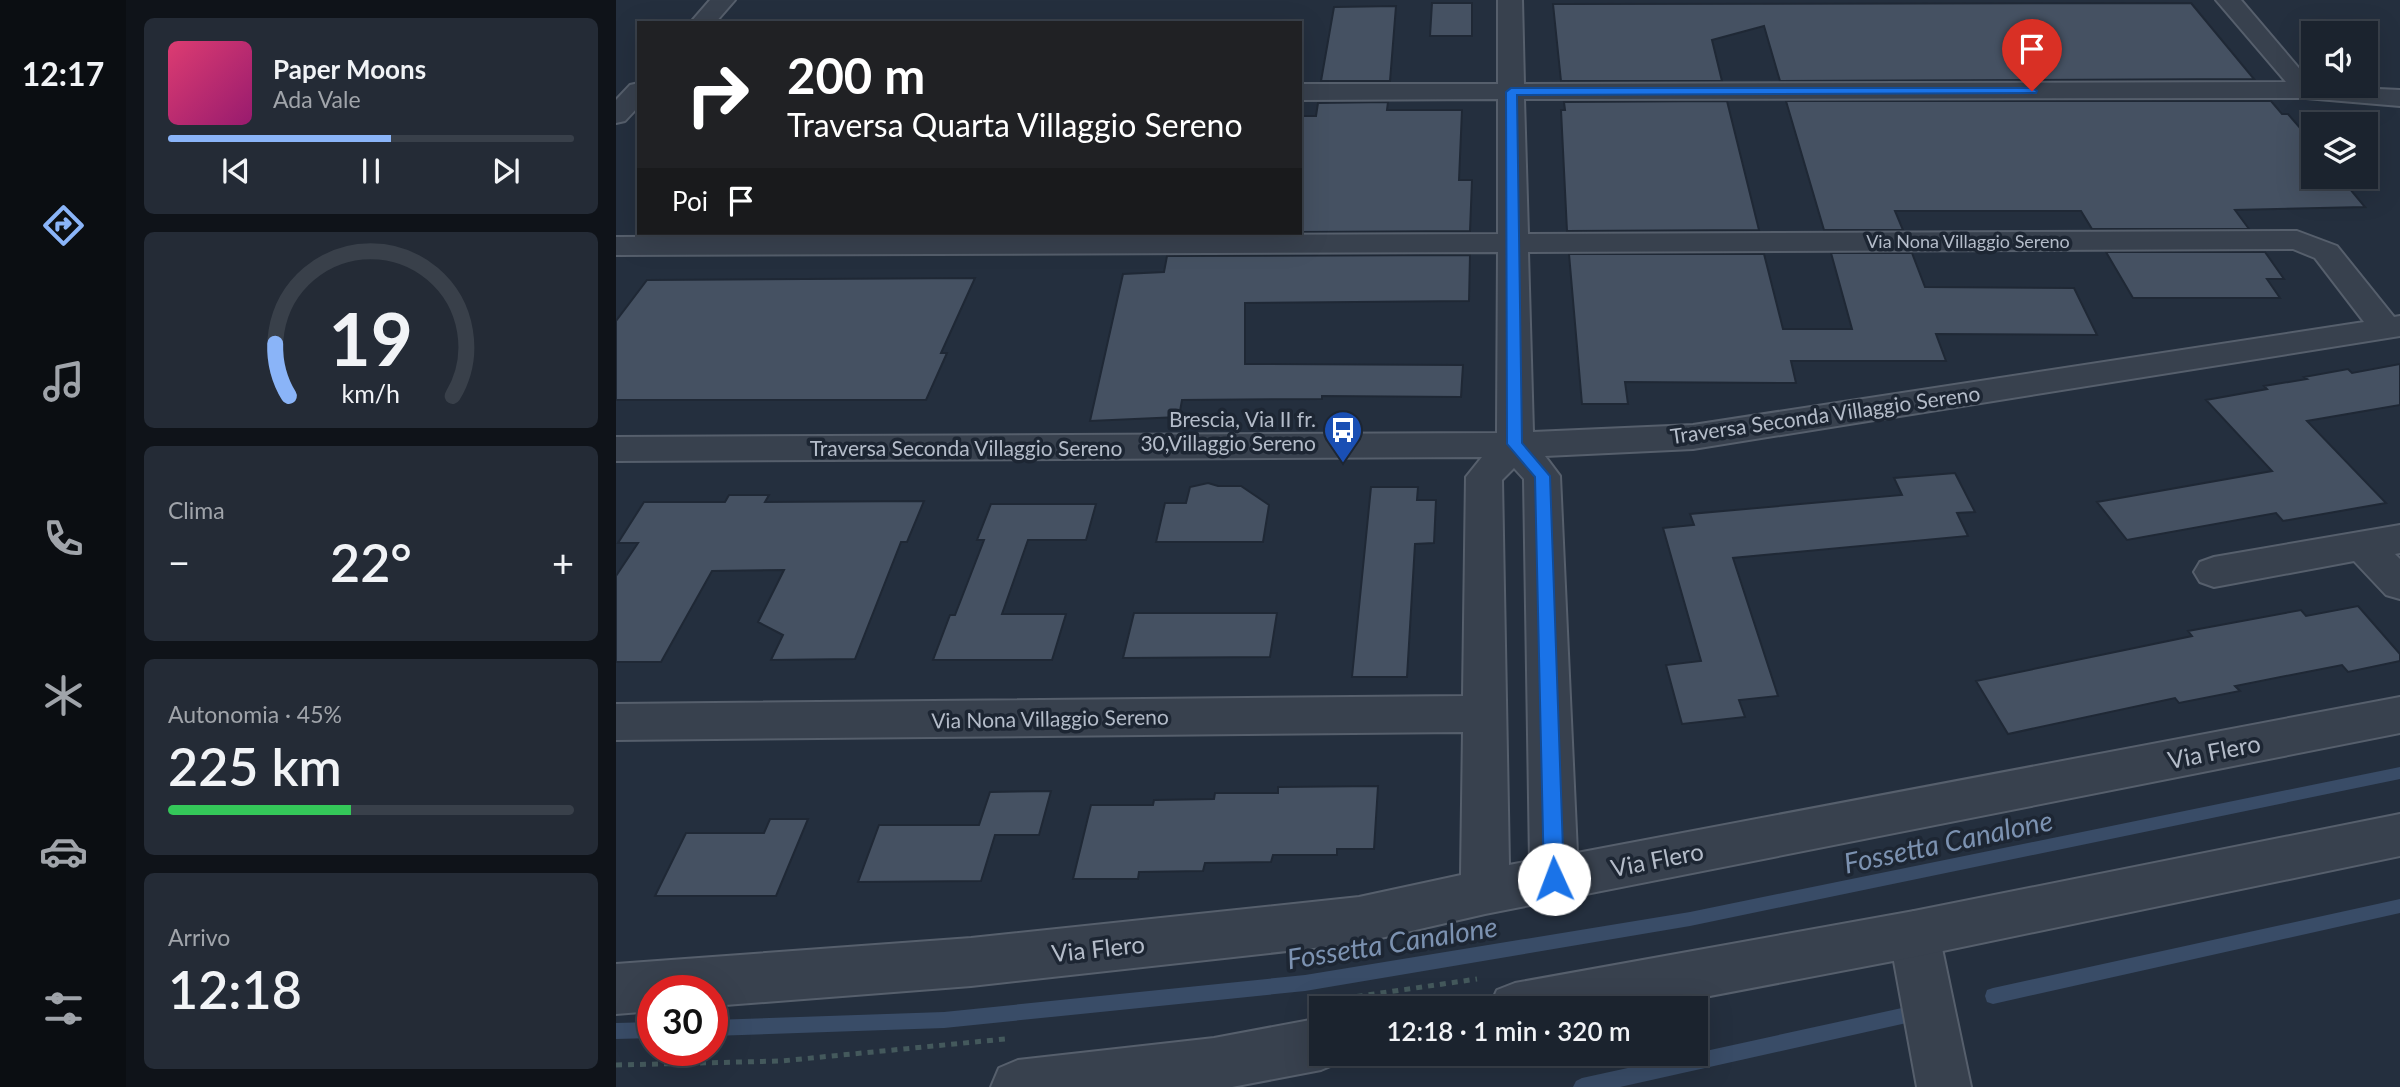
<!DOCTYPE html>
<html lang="it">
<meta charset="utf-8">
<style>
body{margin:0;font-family:Lato,sans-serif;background:#242b36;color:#f1f3f6;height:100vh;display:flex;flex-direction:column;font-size:26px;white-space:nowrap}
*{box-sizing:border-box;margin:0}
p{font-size:23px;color:#a0a4aa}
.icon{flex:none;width:38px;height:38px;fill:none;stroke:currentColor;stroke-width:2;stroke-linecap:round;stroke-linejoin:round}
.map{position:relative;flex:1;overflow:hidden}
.sheet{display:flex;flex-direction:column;gap:18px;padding:18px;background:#0f1319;width:490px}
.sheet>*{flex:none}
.guide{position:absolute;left:21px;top:21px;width:665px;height:214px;border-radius:0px;box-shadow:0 7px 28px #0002,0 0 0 2px #39404a;background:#202124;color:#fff;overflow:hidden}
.tools{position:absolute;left:1685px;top:21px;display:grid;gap:14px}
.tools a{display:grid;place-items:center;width:77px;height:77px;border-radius:0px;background:#1b232e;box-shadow:0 7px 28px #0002,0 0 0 2px #39404a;font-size:35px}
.speed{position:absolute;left:21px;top:975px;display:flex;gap:14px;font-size:35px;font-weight:700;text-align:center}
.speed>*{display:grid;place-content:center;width:91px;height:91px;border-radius:50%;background:#1b232e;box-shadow:0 7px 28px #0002,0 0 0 2px #39404a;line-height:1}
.speed .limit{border:10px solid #d22;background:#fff;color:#111}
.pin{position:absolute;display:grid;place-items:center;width:60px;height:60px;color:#fff;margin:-72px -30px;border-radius:50% 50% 50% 0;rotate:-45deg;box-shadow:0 0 7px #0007}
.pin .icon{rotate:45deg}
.me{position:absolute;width:77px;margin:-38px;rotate:358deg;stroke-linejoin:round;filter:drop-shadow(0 0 5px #0008)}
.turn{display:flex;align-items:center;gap:24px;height:147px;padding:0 35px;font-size:32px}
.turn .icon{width:91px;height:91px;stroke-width:2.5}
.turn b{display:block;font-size:49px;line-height:60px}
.then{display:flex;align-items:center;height:66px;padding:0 35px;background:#0003;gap:14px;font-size:26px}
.big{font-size:52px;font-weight:600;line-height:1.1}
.sheet .widget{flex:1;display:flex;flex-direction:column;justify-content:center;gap:10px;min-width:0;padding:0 24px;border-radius:10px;background:#242b36}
.sheet .dial{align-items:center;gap:0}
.dial svg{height:182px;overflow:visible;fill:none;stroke:#39404a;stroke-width:7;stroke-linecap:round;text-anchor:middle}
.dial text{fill:#f1f3f6;stroke:none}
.song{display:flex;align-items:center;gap:21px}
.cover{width:84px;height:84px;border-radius:10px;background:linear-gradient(135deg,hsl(340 70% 55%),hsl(320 70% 35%))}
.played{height:7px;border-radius:4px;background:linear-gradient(90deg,#8ab4f8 55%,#39404a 55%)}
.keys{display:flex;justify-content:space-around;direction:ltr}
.heat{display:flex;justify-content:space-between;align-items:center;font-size:38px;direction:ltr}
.charge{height:10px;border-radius:5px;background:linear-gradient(90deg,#34c759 45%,#39404a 0)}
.trip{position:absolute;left:693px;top:996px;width:399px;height:70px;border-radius:0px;background:#1b232e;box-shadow:0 7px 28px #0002,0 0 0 2px #39404a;font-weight:600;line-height:70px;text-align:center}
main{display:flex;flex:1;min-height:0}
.tabs{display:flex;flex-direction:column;width:126px;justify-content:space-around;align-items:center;background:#0b0e12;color:#a0a4aa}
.tabs .icon{width:49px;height:49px}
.tabs .selected{color:#8ab4f8}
.tabs b{font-size:32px;color:#f1f3f6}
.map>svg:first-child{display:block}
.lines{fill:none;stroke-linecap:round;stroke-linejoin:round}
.stream{fill:#394c67;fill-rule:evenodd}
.building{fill:#455162;stroke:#1f2835;stroke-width:2}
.minor-casing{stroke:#565f6c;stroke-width:4}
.tertiary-casing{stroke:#565f6c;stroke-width:4}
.path{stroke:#44595c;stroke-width:5;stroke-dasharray:6 6;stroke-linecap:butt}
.minor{fill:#38414e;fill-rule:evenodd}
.tertiary{fill:#38414e;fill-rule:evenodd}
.route{fill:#1a73e8;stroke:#114b97;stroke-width:2}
.labels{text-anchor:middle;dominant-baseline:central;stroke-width:7;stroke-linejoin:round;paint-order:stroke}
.far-street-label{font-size:18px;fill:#b4bcc9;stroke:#1d2633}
.street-label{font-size:21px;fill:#b4bcc9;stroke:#1d2633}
.poi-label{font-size:21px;fill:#b4bcc9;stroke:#1d2633;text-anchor:end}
.near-street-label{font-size:24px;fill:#b4bcc9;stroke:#1d2633}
.near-water-label{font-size:28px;font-style:italic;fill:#7c92b1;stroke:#1d2633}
</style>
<main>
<nav class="tabs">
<b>12:17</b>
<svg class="icon selected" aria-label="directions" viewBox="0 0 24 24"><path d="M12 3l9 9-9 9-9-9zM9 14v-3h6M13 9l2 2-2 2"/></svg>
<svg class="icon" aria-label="music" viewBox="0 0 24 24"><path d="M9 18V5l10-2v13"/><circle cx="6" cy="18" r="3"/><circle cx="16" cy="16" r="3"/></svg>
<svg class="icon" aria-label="phone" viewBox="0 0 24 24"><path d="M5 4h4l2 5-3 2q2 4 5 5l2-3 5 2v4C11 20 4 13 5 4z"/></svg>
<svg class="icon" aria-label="climate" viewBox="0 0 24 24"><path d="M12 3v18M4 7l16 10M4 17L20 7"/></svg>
<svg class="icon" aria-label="car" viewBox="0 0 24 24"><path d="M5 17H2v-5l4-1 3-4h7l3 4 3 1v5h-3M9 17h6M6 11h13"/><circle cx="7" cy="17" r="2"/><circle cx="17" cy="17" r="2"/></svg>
<svg class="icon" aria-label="filters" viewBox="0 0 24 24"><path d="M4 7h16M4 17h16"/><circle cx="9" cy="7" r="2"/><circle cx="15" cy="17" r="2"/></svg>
</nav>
<section class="sheet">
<div class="widget">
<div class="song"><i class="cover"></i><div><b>Paper Moons</b><p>Ada Vale</p></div></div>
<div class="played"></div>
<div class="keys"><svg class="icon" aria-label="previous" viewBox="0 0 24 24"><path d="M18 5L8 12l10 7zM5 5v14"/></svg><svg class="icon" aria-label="pause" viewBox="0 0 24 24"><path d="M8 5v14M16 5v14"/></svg><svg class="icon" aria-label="next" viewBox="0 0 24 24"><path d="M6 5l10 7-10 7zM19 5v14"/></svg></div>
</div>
<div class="widget dial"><svg viewBox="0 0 100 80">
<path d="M14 69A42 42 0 1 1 86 69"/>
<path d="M14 69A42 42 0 0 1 8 46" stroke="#8ab4f8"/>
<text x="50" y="56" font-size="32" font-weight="700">19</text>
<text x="50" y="72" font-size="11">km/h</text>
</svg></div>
<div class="widget"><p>Clima</p>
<div class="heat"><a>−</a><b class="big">22°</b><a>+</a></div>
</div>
<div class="widget"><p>Autonomia · 45%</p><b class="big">225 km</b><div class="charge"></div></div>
<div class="widget"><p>Arrivo</p><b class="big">12:18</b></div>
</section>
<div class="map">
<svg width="1784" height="1087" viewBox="0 0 1784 1087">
<rect width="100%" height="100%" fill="#242f3e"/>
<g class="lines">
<path class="stream" d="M1784,767V779L1074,926L689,991L328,1028L96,1036V1020L328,1012L689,975L1074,912Z
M1784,899V913L1377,1004L1371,1002L1369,996L1371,990L1377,988Z
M1295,1006L1301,1008L1303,1014L1301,1020L1295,1022L1004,1087H957L960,1081L966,1078Z
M37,1022V1038L0,1039V1023Z"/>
</g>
<path class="building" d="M816,3H856V36H814Z
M1575,3L1638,79L1164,81L1148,26L1096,40L1106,81H945L937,4Z
M780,6L774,81H705L718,7Z
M1111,101L1143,230L951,231L945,110H949L948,102Z
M1170,101H1655L1666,114H1672L1698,144V177H1724L1749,207L1619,210L1633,229H1476L1465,211H1279L1287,230H1208Z
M772,102L771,110H846L843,180H856L854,231L684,232V116H700L702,103Z
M1490,252H1649L1668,279H1651L1664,298H1517Z
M1215,253H1296L1309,287L1458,288L1481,335L1320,334L1330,361H1175L1180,383L1009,382L1012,404H966L953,254H1148L1167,329H1236Z
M854,255L853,301L629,303V364L847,365L845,397L706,396V399L566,400L563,417L474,421L507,274L548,272L551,256Z
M359,278L325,353H331L310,400H0V321L31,280Z
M1784,364V405L1691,421L1770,503L1667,521L1660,513L1511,540L1481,502L1656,471L1590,400L1651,389L1648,386L1691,379L1688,377L1732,369L1736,373Z
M1339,473L1359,512L1341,513L1352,536L1117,558L1162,696L1123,700L1129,717L1066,724L1050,665L1085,661L1047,528L1078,525L1074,514L1286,495L1278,478Z
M592,483L602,486H625L653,505L647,542H540L549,503H570L574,487Z
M755,487H802L801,500H820L818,543L799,544L791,677H736Z
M113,495H153L149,502L308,501L291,542H285L239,659L155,660L167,635L142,622L168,570L96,571L45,662H0V576L22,543H2L28,502H109Z
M375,504H480L470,540H412L386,614H450L436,660H317L334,615H339L368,540H361Z
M1742,606L1784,654V661L1732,672L1726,665L1619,686L1624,691L1563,703L1559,698L1392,734L1360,681L1576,636L1572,631L1685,610L1690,616Z
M518,613H661L654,657L507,658Z
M762,786L758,849H721V855H657L655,862L589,863L587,871L523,872L522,879H457L475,805H537L538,800L598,799L599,793H662V787Z
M435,791L423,835H379L365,881L242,882L263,825H363L374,792Z
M154,819H192L160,896H39L70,833H148Z"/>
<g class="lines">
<defs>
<path id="minor" d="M94,0H119L99,23H74Z
M882,0H906L908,84L1670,82L1600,0H1625L1698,86L1784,90V106L1690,98L908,99L912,234L1681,231L1721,246L1778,317L1784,316V336L1077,449L929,456L944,476L961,853L1784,697V733L869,914L743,943L355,986L96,1006V990H37V1011L0,1014V964L355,938L743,897L845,875L847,732L0,740V704L847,696L850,477L866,457L0,461V437L881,433L882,252L0,255V237L882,234V99L684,100V84H882ZM1677,249L1699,258L1748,322L1077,425L917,432L912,252ZM898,468L908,479L914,861L893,865L886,480Z
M23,83V106L9,121L0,123V100L14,85Z
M1784,525V553L1779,554L1784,559V599L1770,595L1738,561L1598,587L1584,582L1578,572L1584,562L1598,557Z
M1298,911L1315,918L1323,934L1355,1087H1301L1273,934L1281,918Z"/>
<path id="tertiary" d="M1784,814V856L1298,957L1031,1008H873L881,990L899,983L1298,911Z
M705,1018V1054H727L724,1062L705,1070L616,1087H375L383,1068L402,1060L598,1038Z"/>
</defs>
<use href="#minor" class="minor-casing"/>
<use href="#tertiary" class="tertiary-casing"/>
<path class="path" d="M717,1000L861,979
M0,1065L165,1061L389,1039"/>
<use href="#minor" class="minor"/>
<use href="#tertiary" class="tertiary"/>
</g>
<path class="route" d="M1416,88L1421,91L1420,93L901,95L906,443L934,476L948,879L945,885L938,888L931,885L928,879L919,477L891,444L890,92L895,88Z"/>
<defs>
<symbol id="bus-pin" viewBox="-11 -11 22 30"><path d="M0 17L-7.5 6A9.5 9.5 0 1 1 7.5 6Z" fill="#1a4fb4" stroke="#1d2633"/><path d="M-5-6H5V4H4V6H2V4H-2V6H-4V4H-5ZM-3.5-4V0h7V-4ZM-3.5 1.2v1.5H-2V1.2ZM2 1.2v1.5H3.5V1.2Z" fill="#fff"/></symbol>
</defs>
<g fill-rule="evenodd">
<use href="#bus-pin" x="705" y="408" width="44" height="60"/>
</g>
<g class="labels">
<g class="far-street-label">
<text x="1352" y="241">Via Nona Villaggio Sereno</text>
</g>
<g class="street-label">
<text transform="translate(1209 414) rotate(-8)">Traversa Seconda Villaggio Sereno</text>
<text x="350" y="447">Traversa Seconda Villaggio Sereno</text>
<text transform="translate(434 718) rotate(-1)">Via Nona Villaggio Sereno</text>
</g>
<g class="poi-label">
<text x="700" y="418">Brescia, Via II fr.<tspan x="700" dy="24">30,Villaggio Sereno</tspan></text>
</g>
<g class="near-street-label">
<text transform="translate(1598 751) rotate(-11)">Via Flero</text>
<text transform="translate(1041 859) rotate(-11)">Via Flero</text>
<text transform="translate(482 948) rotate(-6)">Via Flero</text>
</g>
<g class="near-water-label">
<text transform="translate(1332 841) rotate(-12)">Fossetta Canalone</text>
<text transform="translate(776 942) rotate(-9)">Fossetta Canalone</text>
</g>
</g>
</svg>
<div class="tools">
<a><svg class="icon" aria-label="sound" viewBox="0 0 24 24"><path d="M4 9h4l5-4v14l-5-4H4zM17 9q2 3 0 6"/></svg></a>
<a><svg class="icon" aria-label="layers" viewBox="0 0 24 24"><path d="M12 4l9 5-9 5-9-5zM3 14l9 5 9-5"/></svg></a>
</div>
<div class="speed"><div class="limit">30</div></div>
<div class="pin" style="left:1416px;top:91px;background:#d93025"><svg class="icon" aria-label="arrive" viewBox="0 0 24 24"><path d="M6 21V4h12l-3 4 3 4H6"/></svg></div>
<svg class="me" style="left:938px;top:879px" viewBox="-20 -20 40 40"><circle r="19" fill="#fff"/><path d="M0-13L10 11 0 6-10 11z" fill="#1a73e8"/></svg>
<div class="trip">12:18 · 1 min · 320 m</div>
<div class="guide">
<div class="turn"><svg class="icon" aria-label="right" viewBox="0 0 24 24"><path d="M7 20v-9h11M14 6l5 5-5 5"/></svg><div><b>200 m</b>Traversa Quarta Villaggio Sereno</div></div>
<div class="then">Poi<svg class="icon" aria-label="arrive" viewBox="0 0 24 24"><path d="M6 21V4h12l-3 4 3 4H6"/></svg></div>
</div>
</div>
</main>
